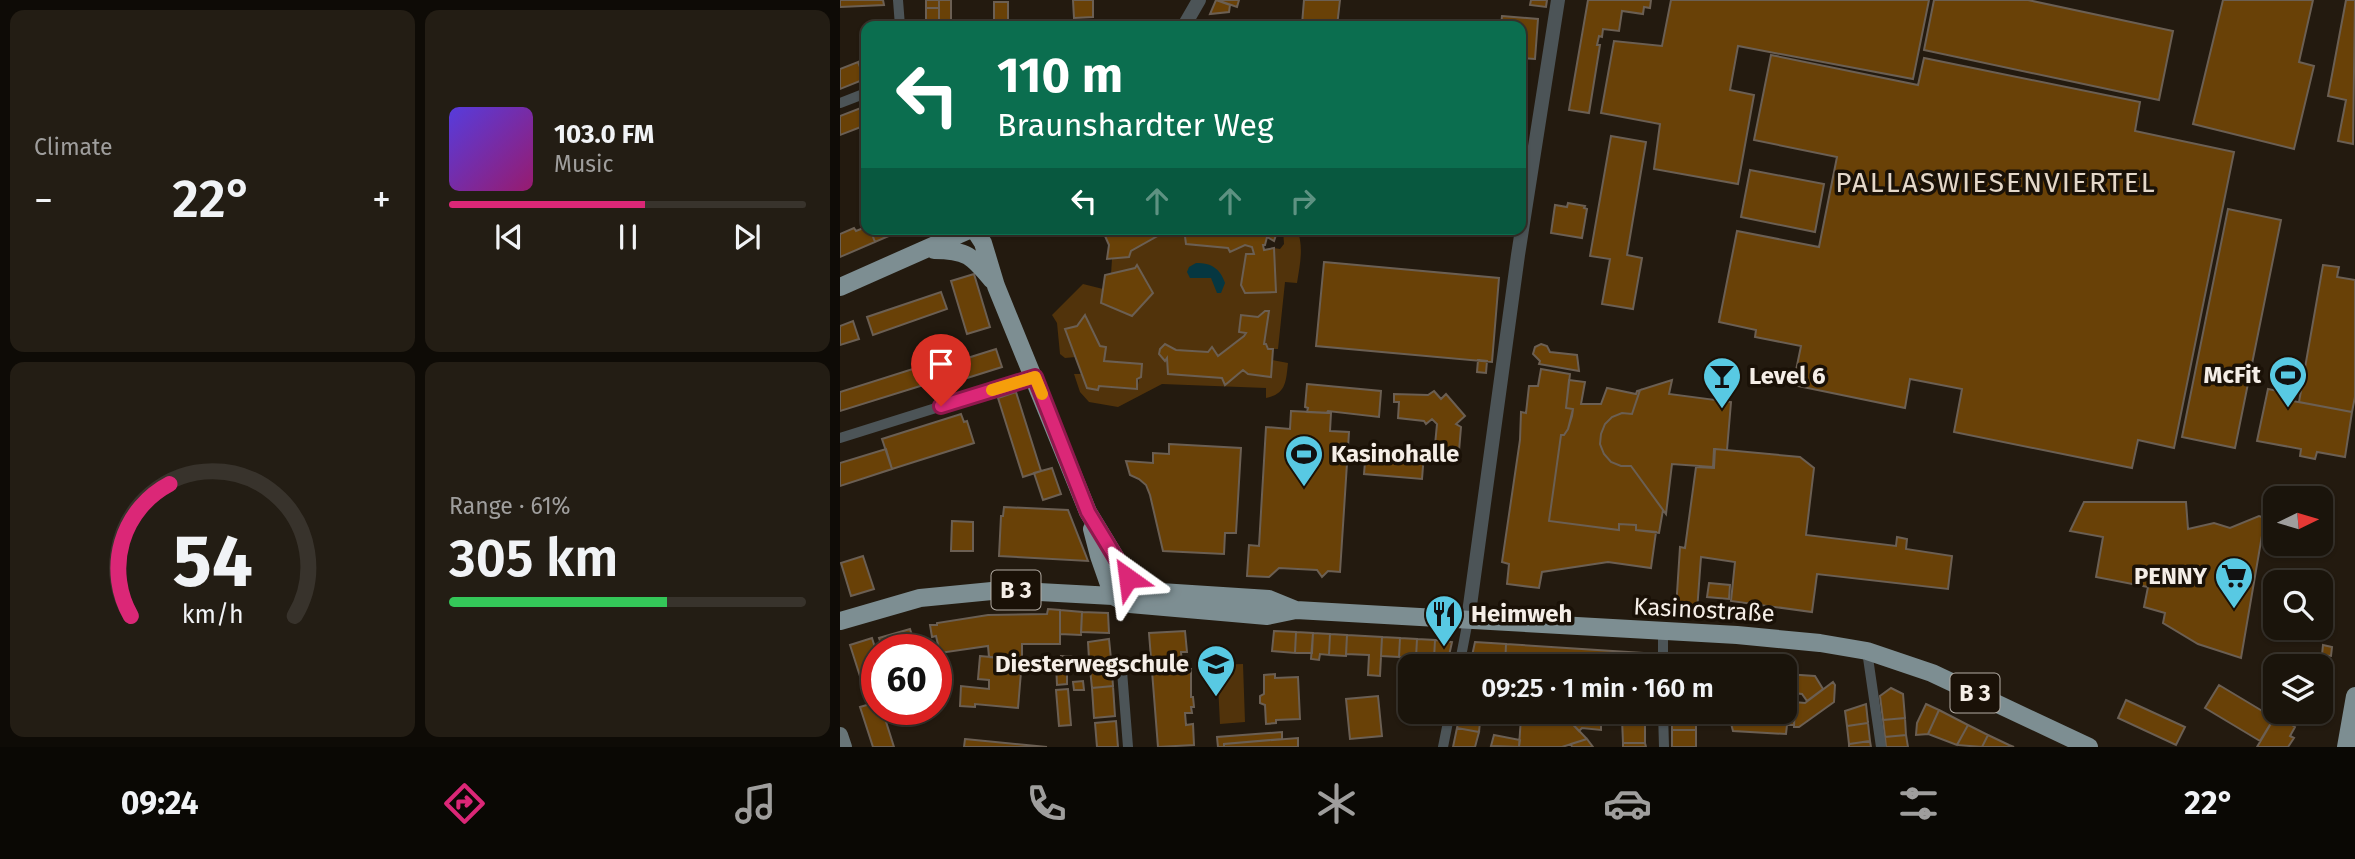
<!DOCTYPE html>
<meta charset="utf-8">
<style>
body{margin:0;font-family:"Fira Sans",sans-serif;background:#231d14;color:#f1f3f6;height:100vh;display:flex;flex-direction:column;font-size:26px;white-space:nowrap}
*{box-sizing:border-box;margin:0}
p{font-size:23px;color:#9f9e9d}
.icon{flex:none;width:38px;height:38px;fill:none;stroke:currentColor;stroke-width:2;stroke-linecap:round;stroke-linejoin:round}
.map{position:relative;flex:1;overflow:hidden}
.details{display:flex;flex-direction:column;gap:10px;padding:10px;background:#0e0b06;width:840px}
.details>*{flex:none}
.top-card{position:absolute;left:21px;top:21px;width:665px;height:214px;border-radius:14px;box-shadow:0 2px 5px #0004,0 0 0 2px #38332c;background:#0b6e4f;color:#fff;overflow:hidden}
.needle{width:46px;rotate:85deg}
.tools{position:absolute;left:1423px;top:486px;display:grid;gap:14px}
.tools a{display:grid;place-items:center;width:70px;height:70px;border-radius:14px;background:#1a140b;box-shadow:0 2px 5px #0004,0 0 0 2px #38332c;font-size:35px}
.speed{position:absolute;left:21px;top:634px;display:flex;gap:14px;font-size:35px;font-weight:700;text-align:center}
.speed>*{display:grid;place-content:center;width:91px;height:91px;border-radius:50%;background:#1a140b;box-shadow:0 2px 5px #0004,0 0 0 2px #38332c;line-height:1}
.speed .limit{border:10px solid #d22;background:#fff;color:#111}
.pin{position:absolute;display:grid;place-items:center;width:60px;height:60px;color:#fff;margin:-72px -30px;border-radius:50% 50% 50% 0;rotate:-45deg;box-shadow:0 0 7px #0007}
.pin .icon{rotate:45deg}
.me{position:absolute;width:77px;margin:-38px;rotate:329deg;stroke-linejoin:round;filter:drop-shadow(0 0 5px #0008)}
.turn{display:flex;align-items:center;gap:24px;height:147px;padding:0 21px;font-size:32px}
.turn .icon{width:91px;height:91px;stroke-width:2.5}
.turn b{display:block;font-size:49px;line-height:60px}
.lanes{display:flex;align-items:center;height:66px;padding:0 21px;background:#0003;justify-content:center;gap:35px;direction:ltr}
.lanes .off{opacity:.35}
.big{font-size:52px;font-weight:600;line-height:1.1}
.details .widget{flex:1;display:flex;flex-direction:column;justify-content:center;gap:10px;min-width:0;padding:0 24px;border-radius:14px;background:#231d14}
.details .dial{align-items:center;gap:0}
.dial svg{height:182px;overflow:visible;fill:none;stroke:#38332c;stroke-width:7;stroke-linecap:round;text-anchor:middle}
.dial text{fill:#f1f3f6;stroke:none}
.song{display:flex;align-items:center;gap:21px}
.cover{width:84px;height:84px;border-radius:10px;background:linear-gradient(135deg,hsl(250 70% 55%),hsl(320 70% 35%))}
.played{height:7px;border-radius:4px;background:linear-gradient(90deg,#db2777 55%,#38332c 55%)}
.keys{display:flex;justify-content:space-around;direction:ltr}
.heat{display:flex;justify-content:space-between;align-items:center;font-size:38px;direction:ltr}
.charge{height:10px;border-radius:5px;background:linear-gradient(90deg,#34c759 61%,#38332c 0)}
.details .tiles{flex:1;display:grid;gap:10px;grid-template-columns:repeat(2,1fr)}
.trip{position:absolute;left:558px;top:654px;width:399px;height:70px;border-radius:14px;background:#1a140b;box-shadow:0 2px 5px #0004,0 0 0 2px #38332c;font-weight:600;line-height:70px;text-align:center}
.menu{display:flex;height:112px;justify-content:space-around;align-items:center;background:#0a0804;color:#9f9e9d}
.menu .icon{width:49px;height:49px}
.menu .selected{color:#db2777}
.menu b{font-size:32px;color:#f1f3f6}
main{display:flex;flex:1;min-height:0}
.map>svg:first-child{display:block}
.green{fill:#51330b}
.water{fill:#063741}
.building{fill:#694107;stroke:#6b5f53;stroke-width:2}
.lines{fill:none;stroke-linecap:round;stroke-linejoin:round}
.minor{stroke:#4c5457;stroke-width:10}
.tertiary{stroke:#4c5457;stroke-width:14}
.secondary{stroke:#687578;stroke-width:16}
.primary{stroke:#7d8e92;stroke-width:18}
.route-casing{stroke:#8e194d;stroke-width:18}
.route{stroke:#db2777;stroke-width:12}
.slow{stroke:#f59e0b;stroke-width:12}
.labels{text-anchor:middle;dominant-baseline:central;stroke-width:7;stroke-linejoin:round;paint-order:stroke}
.shield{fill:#1a1107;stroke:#b3aca4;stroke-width:2}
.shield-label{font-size:23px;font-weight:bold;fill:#f5eee7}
.poi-label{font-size:24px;font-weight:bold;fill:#f5eee7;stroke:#1a1107;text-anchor:end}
.street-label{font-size:24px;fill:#f5eee7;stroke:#1a1107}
.quarter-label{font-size:28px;letter-spacing:2px;fill:#e4d7c9;stroke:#1a1107}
</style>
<main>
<section class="details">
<div class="tiles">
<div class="widget"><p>Climate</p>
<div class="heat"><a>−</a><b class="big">22°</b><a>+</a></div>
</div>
<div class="widget">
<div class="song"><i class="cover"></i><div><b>103.0 FM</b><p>Music</p></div></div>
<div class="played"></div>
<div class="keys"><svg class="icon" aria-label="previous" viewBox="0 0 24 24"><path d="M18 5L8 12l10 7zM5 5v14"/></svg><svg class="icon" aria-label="pause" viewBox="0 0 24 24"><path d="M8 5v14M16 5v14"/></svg><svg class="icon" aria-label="next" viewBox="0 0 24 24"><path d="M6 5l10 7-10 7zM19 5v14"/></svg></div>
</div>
<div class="widget dial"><svg viewBox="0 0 100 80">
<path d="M14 69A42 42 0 1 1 86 69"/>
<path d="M14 69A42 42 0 0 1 31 11" stroke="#db2777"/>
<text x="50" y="56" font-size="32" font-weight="700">54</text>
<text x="50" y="72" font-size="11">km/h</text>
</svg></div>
<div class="widget"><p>Range · 61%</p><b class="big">305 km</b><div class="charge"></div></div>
</div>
</section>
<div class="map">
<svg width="1515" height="747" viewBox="0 0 1515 747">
<rect width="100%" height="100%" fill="#231a0f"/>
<path class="green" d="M330,229H344L346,244L388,248L391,251L405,245L412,247L414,254H406L401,285L405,293L436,292L434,248L440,249L444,244L443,229H457C464,247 460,264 457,283L445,282L438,349H428L424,344L429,311L418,317L401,316L406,333L404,336L378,356L372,348L368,352L331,350L326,344L320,349L325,360L327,358L328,374L382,378L385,385L403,370L408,374L431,377L432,360L448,363C446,382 446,394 426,398V388L322,384L278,407L249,402L240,392L234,374H242L249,389L258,390L259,386L297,389L302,365L264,361L265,347L260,346L246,315L237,326L226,329L236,357L225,358L220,354L217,323L212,315L243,284L263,289L261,303L293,316L313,292L297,265L295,268L271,274L272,259L289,257L291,251Z
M403,664L405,722L380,724L377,665Z"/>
<path class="water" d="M356,263C371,263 380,268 385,283L381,293H377L371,278H350L347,272L349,267Z"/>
<path class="building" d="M0,0H43L44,5L0,7Z
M86,0H99V8H86Z
M99,0H111V21H99Z
M233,0H253V17L234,18Z
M376,0L390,5L389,12L370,14Z
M377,0H399L397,7Z
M464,0H500L497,26H424L462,24Z
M691,0H707L706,7L690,5Z
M748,0H811L810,8L804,7L803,14L782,11L779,31L763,29L762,37L759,36L757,45H760L749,113L729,110Z
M831,0H1089L1073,79L898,46L890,90L914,95L898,184L814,169L820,124L761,113L774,41L822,46Z
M1094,0H1188L1333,31L1319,100L1084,50Z
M1383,0H1473L1459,62L1474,66L1454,149L1353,124Z
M1506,0H1515L1513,144L1498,141L1506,100L1488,96Z
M154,2H168V21H154Z
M86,8H99V21H86Z
M662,16L698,19L695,59L681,58V26H661Z
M931,55L1078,85L1084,58L1300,102L1295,131L1394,152L1334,448L1298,440L1292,468L1114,432L1122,389L1070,379L1065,408L953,385L961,346L915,337L916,330L879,322L897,231L979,247L997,157L914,140Z
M26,59V78L25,79L18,62Z
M18,62L25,79L0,89V69Z
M26,106V125L0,135V116Z
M771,136L806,142L787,255L802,258L793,309L762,304L770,259L750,256Z
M910,170L984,184L975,232L901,217Z
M728,203L745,206L744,208L747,209L742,238L711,233L715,205L727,207Z
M1388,209L1441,220L1395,448L1342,437Z
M26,227V229H30L35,242L0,257V234L14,228L16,231Z
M30,229H65L35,242Z
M271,229H330L291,251L289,257L267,259L269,245L265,236L272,233Z
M344,229H438L434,241L427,237L425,245H423L424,250L434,248L436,292L405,293L401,285L406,254H414L412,247L405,245L390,252L388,248L346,244Z
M596,229H653V232L632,230L628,235Z
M484,262L659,278L652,362L476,346Z
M297,265L313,293L292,316L261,303L265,275L295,268Z
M1483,265L1499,267L1497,277L1515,280V397L1512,412L1459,402Z
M134,274L150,327L127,334L111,281Z
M101,292L107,309L33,335L27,317Z
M425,311H429L424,344H426L428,349H433L431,377L408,374L403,370L385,385L382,378L328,374L327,358L325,361L319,354L320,349L325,344L336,350L368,352L372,347L378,356L404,336L406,333L399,332L401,315L418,317Z
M245,315L260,346L266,347L264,361L302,364L301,377L297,379V389L259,386L258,390L247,388L225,329L237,326Z
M13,321L19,339L0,345V326Z
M701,344L707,346L710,352L737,355L739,371L699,364L700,361L693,354L695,347Z
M156,349L162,367L124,379L118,361Z
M117,355L122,373L0,411V392Z
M638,360L647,361L646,373L637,372Z
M701,369L730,374L726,408L733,409L728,429L724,435H721L709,521L779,530V524L796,525V530L816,532L811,568L768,562L702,572L699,588L667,584L669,564L662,562L680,440L681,412L686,413L689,386H698Z
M729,380L745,382L741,404H761L767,388L796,394L797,391L800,390L792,414L782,413L772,417L765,424L761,434L760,444L764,454L771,462L781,466H791L823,510L819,533L796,530V525L779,524V530L709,521L721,435H724L728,429L732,416L733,409L726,408Z
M832,380L829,394L891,402L887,450L874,449L873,467L832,464L826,514L791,466H781L771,462L764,454L760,444L761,434L765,424L772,417L782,413L792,414L800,390Z
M467,384L541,391L539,417L488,411L487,413L467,412L468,408L465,407Z
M1428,389L1443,392L1442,399L1512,412L1505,457L1477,452L1475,459L1460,456L1461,449L1417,441Z
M594,391L601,399L606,394L625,416L616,424L621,427L618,463L601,461L602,453H599V446L595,445L597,424L592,419L586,424L584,421L558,418L559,402H554V394L588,395Z
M176,392L201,471L183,477L158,398Z
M451,411L491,413L490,431L509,432L500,572L488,571L482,577L477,570L439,568L429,577L407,576L409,545L419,546L426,427L450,429Z
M121,414L124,422L127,421L134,443L52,469L42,439Z
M329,444L401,448L396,533H385L384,554L323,551L310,495L306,485L299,479L290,475L286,461L313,463V453L329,454Z
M46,449L52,469L0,486V463Z
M875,449L960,457L974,468L966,535L1056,546L1057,537L1067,539L1066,549L1112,556L1108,589L977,574L972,612L891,601L895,562L861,557L857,611L836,609L840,547L845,548L856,467L874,468Z
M526,450L584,454L582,479L524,474Z
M212,468L221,494L203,500L194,473Z
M1244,502H1346L1348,529L1374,523L1390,528L1419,516L1425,518L1401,658L1358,644L1323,623L1325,613L1304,607L1308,587L1256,577L1263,537L1230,531Z
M164,507L228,510L248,561L159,556L161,516H163Z
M112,521L133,522V551H111Z
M23,556L34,589L11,596L1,563Z
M869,583L890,585L889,599L867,597Z
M208,609L220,610V644H182V660L149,657L148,646L100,653L96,636L92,637L90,625H97V623L148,615L207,614Z
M220,610L242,612L241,635L220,634Z
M242,612L268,613L269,633L241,632Z
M70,629L76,648L43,649L39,638Z
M345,631L347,652H341L342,663H349V669H351V697H353L354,707H351L352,713H345L346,725L353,724L354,745L318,747L309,633Z
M434,631L456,632L455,653L432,651Z
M456,632L473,633L472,653H455Z
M473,633L490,634L489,655L480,654L479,660L471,659Z
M490,634L507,635L506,656L489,655Z
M507,635L542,637L540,676L528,675L529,655L506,654Z
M542,637L560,638L559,657L541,656Z
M32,638L37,654V695L27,698L10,645Z
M560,638L577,639L576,658L559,657Z
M269,639L271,659H249L248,642Z
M577,639L595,640L594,659L576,658Z
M595,640L612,642L608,660L594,659Z
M635,642L666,644L665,667L630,665Z
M666,644L803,653V667H665Z
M1483,645L1492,647L1491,656L1482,655Z
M140,656L182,660L178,708L135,704V707L120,706L121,686L149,689V680L138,679Z
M221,656L238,657V663L227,666V684L217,685L216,663L221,664Z
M249,659H271L273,686L252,688Z
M830,660H862V667H830Z
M435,674V678L458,677L460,719L436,720V723L426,724L425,705L420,703V696L424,694V675Z
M945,674L975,676L983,689L967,701L962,694L945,692Z
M243,681L244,690H234L233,682Z
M993,682L995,685L994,702L959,727H954L955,702L965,703Z
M1379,685L1434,718L1420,741L1365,708Z
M273,686L275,716L254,718L252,688Z
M1051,688L1063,694L1065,718L1043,720L1040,696Z
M228,689L231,725L219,726L216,690Z
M538,696L542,736L510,739L506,699Z
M1286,700L1345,727L1336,745L1278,718Z
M37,702V709H42L54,747H33L20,707Z
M945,702H955L954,725H947L946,734L893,731L888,712H945Z
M1026,704L1028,723L1007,726L1005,711Z
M1086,704L1099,710L1088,734L1076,735L1077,723Z
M1099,710L1128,725L1117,745L1088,734Z
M620,712H641L639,732L617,728Z
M641,712H682L681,721L641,717Z
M700,712L722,713L747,739L722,747H679L681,717L701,719Z
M804,712L805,721L782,719L783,712Z
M832,712H856V730H832Z
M722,713L761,716V730L742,728L739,731Z
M1436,715L1455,727L1450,736L1454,738L1448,747H1417Z
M1065,718L1066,735L1045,737L1043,720Z
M782,719L805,721V743H783Z
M276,721L278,747H257L255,723Z
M1028,723L1030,741L1009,744L1007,726Z
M1128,725L1148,735L1142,747L1117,745Z
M617,728L639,732L635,747H613Z
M832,730H856V747H832Z
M442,732V739L384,744V747H378L377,737Z
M654,735L680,740L679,747L651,746Z
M1066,735L1068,747H1046L1045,737Z
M1148,735L1169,745L1174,747H1142Z
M458,738V747H384V744Z
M125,739L207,747H124Z
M747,739L753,747H732L731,744Z
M1030,741L1031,747H1009V744Z
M783,743H805L806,747H783Z"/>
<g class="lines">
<path class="minor" d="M58,0L60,26
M0,103L26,93
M0,438L195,377
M823,632V667
M1027,651L1041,747
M619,667L628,620
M282,671L288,747
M823,712L824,747
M603,747L610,712"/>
<path class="tertiary" d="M344,26L359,0
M628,620L678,255L718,0"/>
<path class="secondary" d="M0,735L4,747"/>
<path class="primary" d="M134,229L143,243L156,286L248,512L288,578L305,591
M94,250C127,250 132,256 152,280
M0,287L131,229
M252,529L259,556L273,596
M273,596L290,604L427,616L456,610L897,635L980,643L1027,651L1092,673L1249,747
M0,621L80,598L162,590L273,596L305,591L429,599L456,610
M1506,747L1515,696"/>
</g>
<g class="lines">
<defs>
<path id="route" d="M101,406L195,377L248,512L288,578"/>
</defs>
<use href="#route" class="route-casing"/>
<use href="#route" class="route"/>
<path class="slow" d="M152,390L195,377L202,394"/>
</g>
<defs>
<symbol id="stadium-pin" viewBox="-11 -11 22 30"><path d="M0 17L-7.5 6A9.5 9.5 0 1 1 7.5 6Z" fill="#58c9e3" stroke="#1a1107"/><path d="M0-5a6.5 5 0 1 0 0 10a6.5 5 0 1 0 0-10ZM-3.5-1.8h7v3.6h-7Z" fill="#111"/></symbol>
<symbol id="bar-pin" viewBox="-11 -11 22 30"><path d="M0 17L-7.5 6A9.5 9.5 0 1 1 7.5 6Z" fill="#58c9e3" stroke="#1a1107"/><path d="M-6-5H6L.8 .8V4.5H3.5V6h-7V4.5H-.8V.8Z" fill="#111"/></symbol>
<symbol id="supermarket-pin" viewBox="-11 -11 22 30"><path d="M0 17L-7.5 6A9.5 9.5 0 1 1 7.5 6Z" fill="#58c9e3" stroke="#1a1107"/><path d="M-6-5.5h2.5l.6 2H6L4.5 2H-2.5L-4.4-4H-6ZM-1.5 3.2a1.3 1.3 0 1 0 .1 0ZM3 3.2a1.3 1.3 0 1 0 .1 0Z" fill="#111"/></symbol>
<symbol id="restaurant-pin" viewBox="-11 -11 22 30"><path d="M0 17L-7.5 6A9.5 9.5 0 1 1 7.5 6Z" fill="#58c9e3" stroke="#1a1107"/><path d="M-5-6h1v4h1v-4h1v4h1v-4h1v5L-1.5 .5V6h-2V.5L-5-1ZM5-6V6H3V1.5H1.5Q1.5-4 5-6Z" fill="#111"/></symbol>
<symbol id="school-pin" viewBox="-11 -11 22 30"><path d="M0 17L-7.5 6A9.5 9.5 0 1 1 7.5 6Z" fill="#58c9e3" stroke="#1a1107"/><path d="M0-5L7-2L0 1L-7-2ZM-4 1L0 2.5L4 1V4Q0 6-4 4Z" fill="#111"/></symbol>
</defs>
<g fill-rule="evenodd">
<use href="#stadium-pin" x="1426" y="353" width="44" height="60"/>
<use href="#bar-pin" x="860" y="354" width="44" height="60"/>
<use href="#stadium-pin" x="442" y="432" width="44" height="60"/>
<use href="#supermarket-pin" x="1372" y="554" width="44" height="60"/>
<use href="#restaurant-pin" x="582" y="592" width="44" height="60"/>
<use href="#school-pin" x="354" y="642" width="44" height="60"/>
</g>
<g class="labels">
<g class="shield">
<rect x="151.5" y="570.5" width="49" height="39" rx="5"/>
<rect x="1110.5" y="673.5" width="49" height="39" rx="5"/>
</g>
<g class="shield-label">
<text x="176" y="590">B 3</text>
<text x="1135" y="693">B 3</text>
</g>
<g class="poi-label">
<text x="1421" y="375">McFit</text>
<text x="909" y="376" text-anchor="start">Level 6</text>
<text x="491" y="454" text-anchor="start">Kasinohalle</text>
<text x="1367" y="576">PENNY</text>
<text x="631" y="614" text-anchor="start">Heimweh</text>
<text x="349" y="664">Diesterwegschule</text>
</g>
<g class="street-label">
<text transform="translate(864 610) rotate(3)">Kasinostraße</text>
</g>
<g class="quarter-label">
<text x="1156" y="182">PALLASWIESENVIERTEL</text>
</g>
</g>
</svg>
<div class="tools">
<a><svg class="needle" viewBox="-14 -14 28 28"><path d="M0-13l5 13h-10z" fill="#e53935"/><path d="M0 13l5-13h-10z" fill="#9f9e9d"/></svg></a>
<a><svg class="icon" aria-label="search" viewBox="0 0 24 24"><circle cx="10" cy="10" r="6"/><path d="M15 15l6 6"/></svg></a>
<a><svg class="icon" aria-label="layers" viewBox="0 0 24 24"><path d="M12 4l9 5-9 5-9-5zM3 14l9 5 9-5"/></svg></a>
</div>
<div class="speed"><div class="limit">60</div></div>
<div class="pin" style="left:101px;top:406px;background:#d93025"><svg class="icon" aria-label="arrive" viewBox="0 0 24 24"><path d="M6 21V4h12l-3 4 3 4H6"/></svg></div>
<svg class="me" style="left:288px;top:578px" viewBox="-20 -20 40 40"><path d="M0-17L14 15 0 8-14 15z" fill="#db2777" stroke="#fff" stroke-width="4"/></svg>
<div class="trip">09:25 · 1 min · 160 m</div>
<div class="top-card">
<div class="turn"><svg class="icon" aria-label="left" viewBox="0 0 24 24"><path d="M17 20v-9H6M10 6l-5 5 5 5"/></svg><div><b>110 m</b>Braunshardter Weg</div></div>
<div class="lanes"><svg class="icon" aria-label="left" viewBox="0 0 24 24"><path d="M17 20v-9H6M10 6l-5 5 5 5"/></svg><svg class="icon off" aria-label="ahead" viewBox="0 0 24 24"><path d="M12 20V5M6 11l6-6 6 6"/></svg><svg class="icon off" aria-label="ahead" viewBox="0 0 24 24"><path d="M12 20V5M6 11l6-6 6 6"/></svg><svg class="icon off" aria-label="right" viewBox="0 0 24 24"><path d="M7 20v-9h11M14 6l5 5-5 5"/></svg></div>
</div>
</div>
</main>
<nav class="menu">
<b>09:24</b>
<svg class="icon selected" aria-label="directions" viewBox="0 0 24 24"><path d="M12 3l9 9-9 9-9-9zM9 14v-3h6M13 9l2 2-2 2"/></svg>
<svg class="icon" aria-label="music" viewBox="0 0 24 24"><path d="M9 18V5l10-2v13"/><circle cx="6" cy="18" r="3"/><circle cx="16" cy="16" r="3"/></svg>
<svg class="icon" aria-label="phone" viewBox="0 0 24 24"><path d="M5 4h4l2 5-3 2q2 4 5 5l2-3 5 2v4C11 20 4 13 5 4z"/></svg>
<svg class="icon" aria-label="climate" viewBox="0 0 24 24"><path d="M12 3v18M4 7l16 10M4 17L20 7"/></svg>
<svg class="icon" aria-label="car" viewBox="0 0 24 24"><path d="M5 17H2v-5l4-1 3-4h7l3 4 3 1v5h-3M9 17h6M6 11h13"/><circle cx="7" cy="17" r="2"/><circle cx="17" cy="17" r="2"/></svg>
<svg class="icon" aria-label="filters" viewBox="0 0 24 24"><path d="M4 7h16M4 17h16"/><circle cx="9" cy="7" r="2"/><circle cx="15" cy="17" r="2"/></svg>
<b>22°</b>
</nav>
